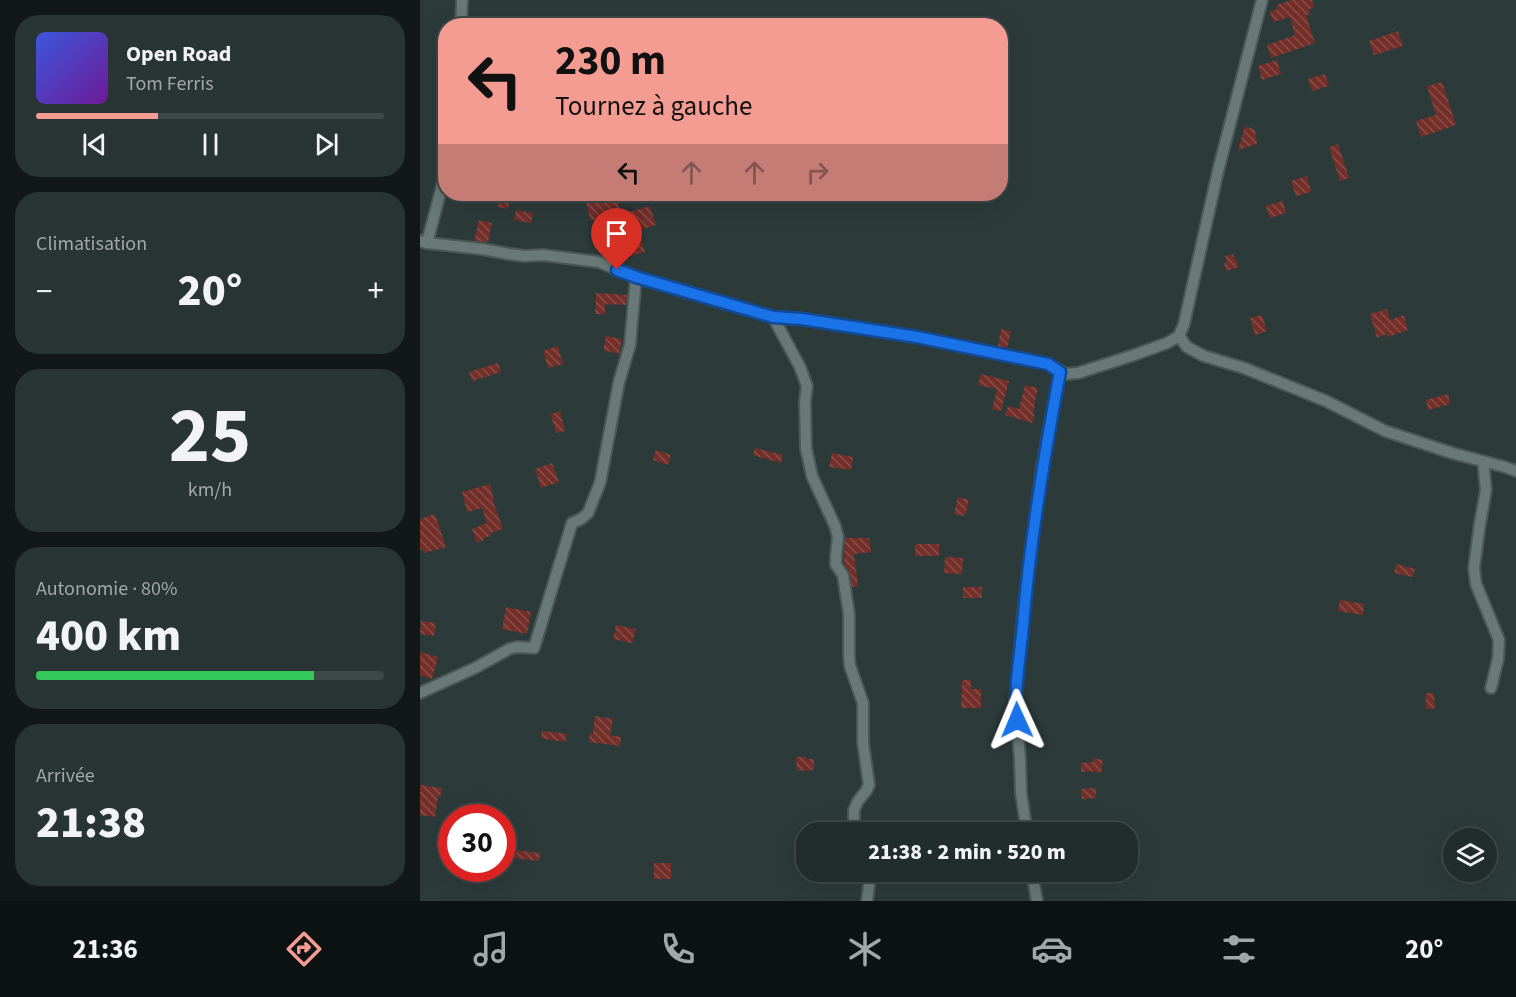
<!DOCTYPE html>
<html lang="fr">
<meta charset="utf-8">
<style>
body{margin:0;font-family:"Source Sans 3",sans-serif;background:#293434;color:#f1f3f6;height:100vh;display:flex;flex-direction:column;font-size:22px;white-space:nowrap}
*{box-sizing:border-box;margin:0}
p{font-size:20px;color:#a2a7a9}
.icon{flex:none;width:33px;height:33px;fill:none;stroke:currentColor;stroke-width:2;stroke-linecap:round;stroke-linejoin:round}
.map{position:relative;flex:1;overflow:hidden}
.side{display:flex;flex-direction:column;gap:15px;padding:15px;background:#121818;width:420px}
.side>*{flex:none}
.hud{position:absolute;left:18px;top:18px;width:570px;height:183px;border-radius:24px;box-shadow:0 6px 24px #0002,0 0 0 2px #3e4848;background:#f59c92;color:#111;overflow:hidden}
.buttons{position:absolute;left:1023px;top:828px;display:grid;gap:12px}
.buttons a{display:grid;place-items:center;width:54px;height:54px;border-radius:50%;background:#212c2c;box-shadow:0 6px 24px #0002,0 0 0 2px #3e4848;font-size:30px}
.speed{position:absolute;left:18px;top:804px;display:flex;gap:12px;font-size:30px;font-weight:700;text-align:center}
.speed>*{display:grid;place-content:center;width:78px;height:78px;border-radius:50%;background:#212c2c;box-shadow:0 6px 24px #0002,0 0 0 2px #3e4848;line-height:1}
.speed .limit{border:9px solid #d22;background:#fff;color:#111}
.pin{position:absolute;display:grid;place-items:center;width:51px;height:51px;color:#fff;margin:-62px -26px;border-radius:50% 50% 50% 0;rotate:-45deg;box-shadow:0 0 6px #0007}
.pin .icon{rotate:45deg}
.me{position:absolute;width:66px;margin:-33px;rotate:359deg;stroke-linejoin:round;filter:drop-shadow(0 0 4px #0008)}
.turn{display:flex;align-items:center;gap:21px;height:126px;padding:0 18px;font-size:27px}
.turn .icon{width:78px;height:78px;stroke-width:2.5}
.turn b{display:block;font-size:42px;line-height:51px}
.lanes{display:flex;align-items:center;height:57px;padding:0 18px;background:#0003;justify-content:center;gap:30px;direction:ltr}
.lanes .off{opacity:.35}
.big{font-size:45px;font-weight:800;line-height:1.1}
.side .tile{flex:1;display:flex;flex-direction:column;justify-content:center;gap:9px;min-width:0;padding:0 21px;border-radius:24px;background:#293434}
.side .dial{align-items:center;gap:0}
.dial b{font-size:78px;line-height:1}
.song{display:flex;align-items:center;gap:18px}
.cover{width:72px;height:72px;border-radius:9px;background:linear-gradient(135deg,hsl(230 70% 55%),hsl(280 70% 35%))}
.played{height:6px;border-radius:3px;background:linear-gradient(90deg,#f59c92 35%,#3e4848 35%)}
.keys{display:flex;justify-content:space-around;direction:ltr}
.heat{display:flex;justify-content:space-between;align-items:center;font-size:33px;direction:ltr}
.charge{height:9px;border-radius:4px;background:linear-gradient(90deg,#34c759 80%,#3e4848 0)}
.trip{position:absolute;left:376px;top:822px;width:342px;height:60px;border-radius:24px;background:#212c2c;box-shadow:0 6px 24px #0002,0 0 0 2px #3e4848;font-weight:800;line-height:60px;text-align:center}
.tab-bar{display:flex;height:96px;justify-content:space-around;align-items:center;background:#0d1212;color:#a2a7a9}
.tab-bar .icon{width:42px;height:42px}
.tab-bar .on{color:#f59c92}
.tab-bar b{font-size:27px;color:#f1f3f6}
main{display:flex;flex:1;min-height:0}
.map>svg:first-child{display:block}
.building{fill:url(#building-back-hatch)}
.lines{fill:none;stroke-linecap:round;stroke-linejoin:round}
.minor-casing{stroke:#4b5857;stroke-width:14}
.minor{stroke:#687978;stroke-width:10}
.route-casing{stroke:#114b97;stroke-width:15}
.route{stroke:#1a73e8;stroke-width:10}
</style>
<main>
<section class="side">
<div class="tile">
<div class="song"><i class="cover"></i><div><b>Open Road</b><p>Tom Ferris</p></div></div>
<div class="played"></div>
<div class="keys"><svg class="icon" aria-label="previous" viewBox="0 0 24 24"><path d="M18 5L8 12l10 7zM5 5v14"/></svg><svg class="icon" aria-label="pause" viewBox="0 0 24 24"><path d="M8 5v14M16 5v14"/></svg><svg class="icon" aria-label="next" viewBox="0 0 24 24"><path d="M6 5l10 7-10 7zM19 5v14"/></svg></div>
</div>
<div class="tile"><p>Climatisation</p>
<div class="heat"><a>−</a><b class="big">20°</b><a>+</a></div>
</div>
<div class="tile dial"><b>25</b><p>km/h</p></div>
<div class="tile"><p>Autonomie · 80%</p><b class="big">400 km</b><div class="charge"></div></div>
<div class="tile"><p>Arrivée</p><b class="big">21:38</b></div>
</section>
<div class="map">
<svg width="1096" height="901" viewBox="0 0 1096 901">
<defs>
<pattern id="building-back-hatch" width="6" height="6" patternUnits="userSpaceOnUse" patternTransform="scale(1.5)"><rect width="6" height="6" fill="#752f29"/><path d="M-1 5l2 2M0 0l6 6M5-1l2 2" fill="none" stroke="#884d48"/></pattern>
</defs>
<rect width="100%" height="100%" fill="#2c3b3a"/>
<path class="building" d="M872,0H892L894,8L889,9L891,14L886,15L895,43L851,58L847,45L875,35L870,17L853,22L850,11L858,9L856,5Z
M978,31L983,46L954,55L949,41Z
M857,60L861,74L842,80L838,66Z
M905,74L909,86L892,91L888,79Z
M1022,82L1036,125L1001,137L996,121L1016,115L1007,86Z
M825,126L835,130L837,144L818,150Z
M918,144L929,178L920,181L909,147Z
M887,176L891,192L876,196L871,181Z
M80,194H90L88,209L78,207Z
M177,194H186L189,201L197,198L201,212L171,221L166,203L179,199Z
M863,201L866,213L850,218L846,206Z
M230,206L236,225L219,230L225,252L211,256L205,232H207L202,214Z
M96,210L113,213L111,223L94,220Z
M59,220L72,223L68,242L54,241Z
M813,254L819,267L806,271L804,263L807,262L805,256Z
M176,293L207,295L206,305L185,304V314H175Z
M967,309L970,320L984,315L988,330L968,337L967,334L957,338L950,314Z
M842,315L847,331L835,335L830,318Z
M581,329L591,331L587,348L578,346Z
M186,336L202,339L199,354L183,350Z
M138,346L143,364L128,368L123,351Z
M78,363L81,372L52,381L49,372Z
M561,374L589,381L581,411L572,409L577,389L558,385Z
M605,385L618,388L614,405H615L613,414H615L612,423L585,415L588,406L599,409Z
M1028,394L1030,404L1008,410L1006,400Z
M140,411L145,431L136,433L131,414Z
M335,448L363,455L361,463L333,455Z
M236,450L251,455L248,465L233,460Z
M412,453L433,457L431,470L409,467Z
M132,463L139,482L121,488L115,469Z
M70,484L74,500L73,501L83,529L70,533L71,536L64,538V540L57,543L52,529L67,523L62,508L47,512L42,492Z
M538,497L549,500L545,516L534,514Z
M15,514L26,547L4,553L3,549L0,550V519Z
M425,538H449L451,552L434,554L438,586L432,587L430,573L424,564Z
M495,544H519V556H495Z
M525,557L543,558L542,574L524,573Z
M976,564L995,569L993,577L974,573Z
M543,587H562V598H543Z
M920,600L944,604L943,615L918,611Z
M86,607L111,612L107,634L82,629Z
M1,621L16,623L14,636L0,634Z
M196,625L216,629L212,643L193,639Z
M0,652L18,657L12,679L0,675Z
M542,680H551V689H561V708H541Z
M1005,693H1014L1015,708L1006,709Z
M175,716L193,719L190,735L201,737L200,746L169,742L170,733H173Z
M122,731L147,734L145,742L121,738Z
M376,757H386V759H394V770L377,771Z
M673,758L683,760L681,773L670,771L661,772V763L673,762Z
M0,785L22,788L20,797L18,796L15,817L0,815Z
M676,788V798L662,799L661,789Z
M95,850L120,853L119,861L94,858Z
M234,863H251V879H234Z"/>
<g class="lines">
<defs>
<path id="minor" d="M41,26L42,0
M0,241L7,243L62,249L89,254L105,256L123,255L179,262L216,277L353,317L382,319L497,337L628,364L646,374L658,373L714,355L747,343L759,336L767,347L784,356L824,368L906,401L965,431L1032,453L1085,467L1096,471
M7,243L26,171
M353,317L380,367L387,386L385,401L386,448L392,476L415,526L418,537L416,556V565L423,575L429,614V656L430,666L443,703V743L449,785L446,791L438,801L434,810V823L438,832
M759,336L764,324L798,171L842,0
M1063,461L1066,490L1060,523L1054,568L1056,584L1079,640L1078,659L1071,688
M0,693L55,668L89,649L97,647L114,648L152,523L161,519L168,513L180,483L199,382L210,345L216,277
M607,832L601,793L600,759L595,701L605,596L622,467L640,372
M612,872L617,901
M447,901L450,877L449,872"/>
</defs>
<use href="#minor" class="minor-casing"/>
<use href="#minor" class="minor"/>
</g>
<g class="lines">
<defs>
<path id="route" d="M197,270L216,277L353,317L382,319L497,337L628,364L640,372C624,456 610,540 603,625C600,657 594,689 597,720"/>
</defs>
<use href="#route" class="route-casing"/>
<use href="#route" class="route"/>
</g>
</svg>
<div class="buttons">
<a><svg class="icon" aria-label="layers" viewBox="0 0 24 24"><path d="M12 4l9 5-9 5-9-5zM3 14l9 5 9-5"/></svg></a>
</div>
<div class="speed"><div class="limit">30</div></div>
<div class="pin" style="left:197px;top:270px;background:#d93025"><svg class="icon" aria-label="arrive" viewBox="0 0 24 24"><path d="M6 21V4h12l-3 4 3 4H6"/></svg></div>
<svg class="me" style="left:597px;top:720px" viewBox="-20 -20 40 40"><path d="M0-17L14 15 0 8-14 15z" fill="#1a73e8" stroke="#fff" stroke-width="4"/></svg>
<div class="trip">21:38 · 2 min · 520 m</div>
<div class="hud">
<div class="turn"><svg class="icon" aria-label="left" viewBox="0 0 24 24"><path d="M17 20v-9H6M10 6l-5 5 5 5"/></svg><div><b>230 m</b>Tournez à gauche</div></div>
<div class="lanes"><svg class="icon" aria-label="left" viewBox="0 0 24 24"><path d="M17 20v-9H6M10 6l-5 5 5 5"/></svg><svg class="icon off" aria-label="ahead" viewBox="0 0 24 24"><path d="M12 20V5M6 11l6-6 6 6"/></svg><svg class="icon off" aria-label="ahead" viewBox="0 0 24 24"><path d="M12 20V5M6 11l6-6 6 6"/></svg><svg class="icon off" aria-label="right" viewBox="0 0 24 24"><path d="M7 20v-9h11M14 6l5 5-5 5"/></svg></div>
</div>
</div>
</main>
<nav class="tab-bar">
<b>21:36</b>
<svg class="icon on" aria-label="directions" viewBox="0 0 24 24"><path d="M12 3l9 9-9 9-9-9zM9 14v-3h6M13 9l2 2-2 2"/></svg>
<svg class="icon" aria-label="music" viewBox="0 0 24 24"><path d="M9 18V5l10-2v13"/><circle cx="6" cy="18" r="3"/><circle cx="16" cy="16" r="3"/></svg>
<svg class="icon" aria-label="phone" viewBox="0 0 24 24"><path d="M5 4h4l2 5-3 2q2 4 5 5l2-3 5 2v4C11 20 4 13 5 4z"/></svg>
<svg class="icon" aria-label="climate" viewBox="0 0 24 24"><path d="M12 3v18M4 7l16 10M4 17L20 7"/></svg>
<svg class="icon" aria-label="car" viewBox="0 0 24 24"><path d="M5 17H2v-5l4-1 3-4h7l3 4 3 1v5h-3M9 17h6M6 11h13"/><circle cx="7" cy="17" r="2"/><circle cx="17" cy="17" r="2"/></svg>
<svg class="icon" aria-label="filters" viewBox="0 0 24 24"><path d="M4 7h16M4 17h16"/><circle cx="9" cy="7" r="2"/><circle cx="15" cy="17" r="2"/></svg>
<b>20°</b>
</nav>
